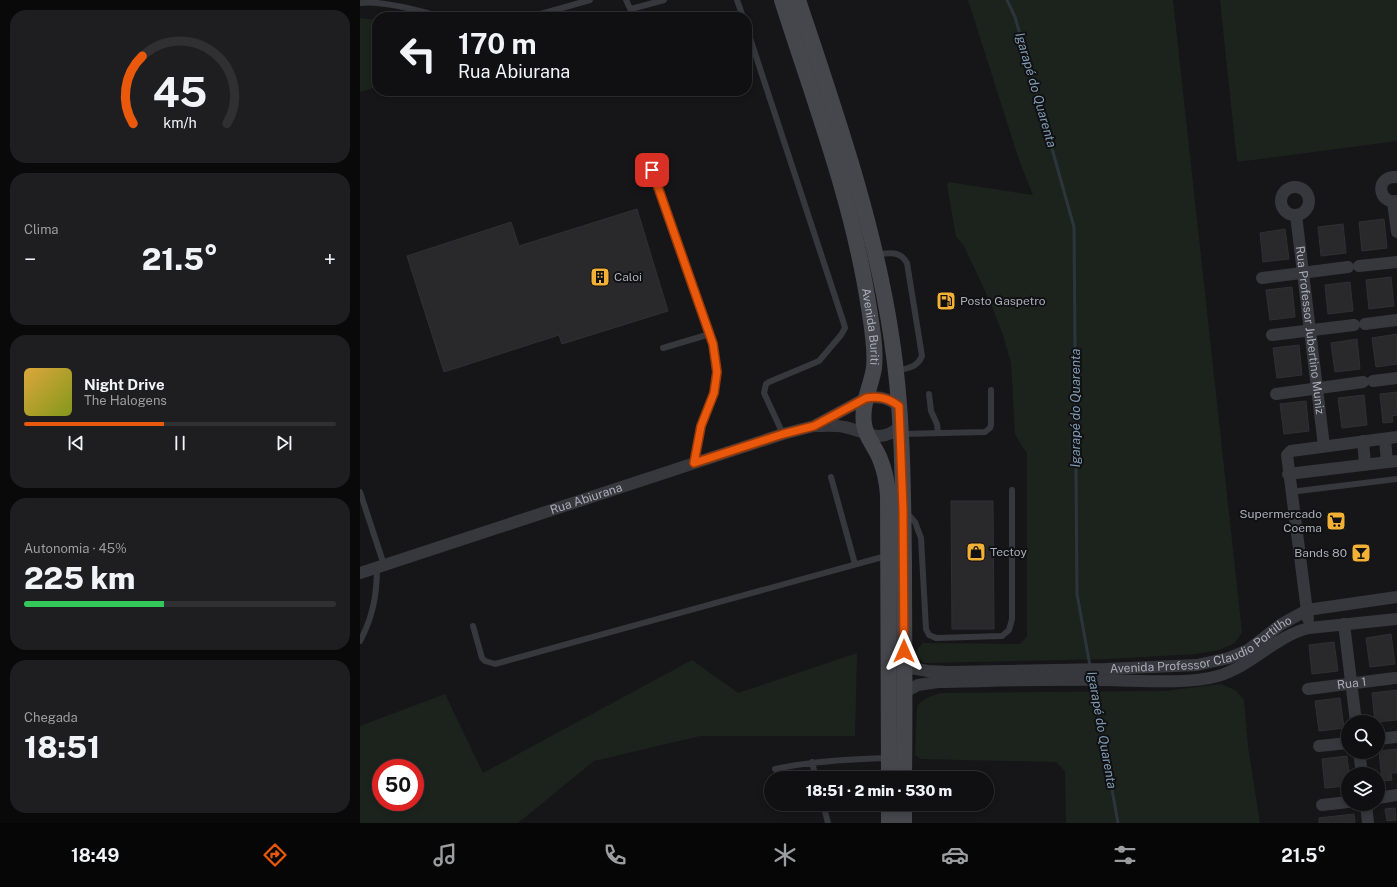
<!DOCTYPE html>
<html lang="pt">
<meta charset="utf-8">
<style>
body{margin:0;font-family:"Public Sans",sans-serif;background:#1e1e20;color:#f1f3f6;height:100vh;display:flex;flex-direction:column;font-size:15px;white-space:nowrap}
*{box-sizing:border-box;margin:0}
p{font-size:13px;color:#9c9d9f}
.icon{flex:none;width:22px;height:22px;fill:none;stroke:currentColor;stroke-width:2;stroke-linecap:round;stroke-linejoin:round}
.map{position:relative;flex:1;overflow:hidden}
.panel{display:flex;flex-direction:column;gap:10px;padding:10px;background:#09090a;width:360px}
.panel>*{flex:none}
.top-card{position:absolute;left:12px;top:12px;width:380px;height:84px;border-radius:16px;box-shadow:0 2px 6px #0003,0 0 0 1px #303032;background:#101012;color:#f1f3f6;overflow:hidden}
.buttons{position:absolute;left:981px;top:715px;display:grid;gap:8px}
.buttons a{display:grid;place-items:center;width:44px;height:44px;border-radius:50%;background:#101012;box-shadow:0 2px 6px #0003,0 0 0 1px #303032;font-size:20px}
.speed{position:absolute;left:12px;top:759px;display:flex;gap:8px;font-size:20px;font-weight:700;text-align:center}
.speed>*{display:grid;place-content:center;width:52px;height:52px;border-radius:50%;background:#101012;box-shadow:0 2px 6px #0003,0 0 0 1px #303032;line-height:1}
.speed .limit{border:6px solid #d22;background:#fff;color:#111}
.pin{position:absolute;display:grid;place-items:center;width:34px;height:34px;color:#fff;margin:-17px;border-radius:8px;box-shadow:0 2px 6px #0006}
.me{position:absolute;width:44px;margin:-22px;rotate:0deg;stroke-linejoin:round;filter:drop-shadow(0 0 3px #0008)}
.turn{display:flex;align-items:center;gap:14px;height:84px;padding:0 20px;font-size:18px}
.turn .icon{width:52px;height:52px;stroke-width:2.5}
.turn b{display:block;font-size:28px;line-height:34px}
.big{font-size:30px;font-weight:800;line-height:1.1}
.panel .widget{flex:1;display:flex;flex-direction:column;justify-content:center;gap:6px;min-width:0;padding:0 14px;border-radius:16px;background:#1e1e20}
.panel .dial{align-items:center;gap:0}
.dial svg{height:104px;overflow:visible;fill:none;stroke:#303032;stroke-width:7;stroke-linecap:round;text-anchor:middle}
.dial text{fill:#f1f3f6;stroke:none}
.song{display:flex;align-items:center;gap:12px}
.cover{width:48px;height:48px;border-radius:6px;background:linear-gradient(135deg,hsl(40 70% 55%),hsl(70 70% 35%))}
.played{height:4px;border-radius:2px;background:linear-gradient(90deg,#ea580c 45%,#303032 45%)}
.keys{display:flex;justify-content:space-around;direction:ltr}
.heat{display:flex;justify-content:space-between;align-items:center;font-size:22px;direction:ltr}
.charge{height:6px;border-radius:3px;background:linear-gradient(90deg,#34c759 45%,#303032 0)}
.trip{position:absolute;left:404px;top:771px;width:230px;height:40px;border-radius:20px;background:#101012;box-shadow:0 2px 6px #0003,0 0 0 1px #303032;font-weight:800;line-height:40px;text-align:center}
.tabs{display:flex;height:64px;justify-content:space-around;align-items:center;background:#060607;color:#9c9d9f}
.tabs .icon{width:28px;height:28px}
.tabs .on{color:#ea580c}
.tabs b{font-size:18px;color:#f1f3f6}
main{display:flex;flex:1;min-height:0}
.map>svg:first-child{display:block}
.green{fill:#1c231d;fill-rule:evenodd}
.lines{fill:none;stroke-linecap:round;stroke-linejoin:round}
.stream{stroke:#2c353c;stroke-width:3}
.building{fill:#29292c;stroke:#303034}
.lane{stroke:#37383d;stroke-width:6}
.street{stroke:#37383d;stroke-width:12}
.secondary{stroke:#45474d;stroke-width:16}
.route-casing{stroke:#983908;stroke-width:10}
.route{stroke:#ea580c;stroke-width:7}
.labels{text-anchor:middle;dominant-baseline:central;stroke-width:4;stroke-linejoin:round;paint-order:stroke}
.poi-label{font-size:12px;fill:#a8adb8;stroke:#111113;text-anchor:start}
.street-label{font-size:12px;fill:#a8adb8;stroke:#111113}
.water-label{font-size:13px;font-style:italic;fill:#7f9bb3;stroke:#111113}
</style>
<main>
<section class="panel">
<div class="widget dial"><svg viewBox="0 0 100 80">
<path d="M14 69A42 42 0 1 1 86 69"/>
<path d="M14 69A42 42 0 0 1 21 17" stroke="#ea580c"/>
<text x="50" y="56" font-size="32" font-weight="700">45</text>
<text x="50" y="72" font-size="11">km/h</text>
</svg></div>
<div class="widget"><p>Clima</p>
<div class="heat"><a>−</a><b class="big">21.5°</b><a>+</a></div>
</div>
<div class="widget">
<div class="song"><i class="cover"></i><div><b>Night Drive</b><p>The Halogens</p></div></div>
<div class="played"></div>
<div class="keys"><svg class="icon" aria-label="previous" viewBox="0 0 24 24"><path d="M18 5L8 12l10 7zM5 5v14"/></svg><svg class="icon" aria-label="pause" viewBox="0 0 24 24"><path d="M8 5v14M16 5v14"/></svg><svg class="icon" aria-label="next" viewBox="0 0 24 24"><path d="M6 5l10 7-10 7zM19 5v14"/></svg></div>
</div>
<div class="widget"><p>Autonomia · 45%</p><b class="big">225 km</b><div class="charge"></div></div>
<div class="widget"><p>Chegada</p><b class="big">18:51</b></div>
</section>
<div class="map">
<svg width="1037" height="823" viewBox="0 0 1037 823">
<rect width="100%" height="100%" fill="#161618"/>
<path class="green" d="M608,0H813L882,632L875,643L859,650L836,654L748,659L564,663L557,657V650L563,643L660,644L667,637V453L661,445L655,434L651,363L643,335L631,304L604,246L596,237L587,185L588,182L673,195L659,160Z
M860,0H1037V141L877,162Z
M0,18L17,20V87L0,92Z
M497,653L495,736H340L234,761L158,823H0V726L85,694L123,773L332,660L378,693ZM21,768H55V802H21Z
M861,684L875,690L884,700L888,747L900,823H706L705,771L696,762L561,759L555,755L557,706C563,698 571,696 581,693L805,691Z"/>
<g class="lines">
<path class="stream" d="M647,0L655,17L714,227L717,594L730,666
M733,683L758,823"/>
</g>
<path class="building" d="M277,209L308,311L202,344L199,335L84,372L47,256L151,222L159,246Z
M1024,219L1027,248L1002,251L999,222Z
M983,224L986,253L961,256L958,227Z
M925,229L929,259L903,262L900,233Z
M1031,277L1034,306L1009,309L1006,280Z
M990,282L993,311L968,314L965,285Z
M932,287L935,317L910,320L906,290Z
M1037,334V364L1016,367L1012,338Z
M997,339L1000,369L975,372L971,343Z
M939,345L942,375L917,378L913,348Z
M1037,392V415L1032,416L1033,422L1023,423L1020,394Z
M1004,395L1007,425L982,428L978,398Z
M946,401L949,431L924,434L920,404Z
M591,501H633L634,629H592Z
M1031,634L1035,664L1010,667L1006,638Z
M974,642L978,671L952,674L949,645Z
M1037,690V720L1015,722L1012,693Z
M980,698L984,728L959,731L955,701Z
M1037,749V773H1031L1032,780L1022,781L1019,751Z
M987,756L989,774H988V786L965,788L962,759Z
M1035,808L1036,820L1027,821L1025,809Z
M994,814L995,823H959V818Z"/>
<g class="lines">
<path class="lane" d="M266,0L274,17
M377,0L383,17
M0,3C21,0 61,11 82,17
M271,9L304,0
M170,17L230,0
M387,29L484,324L485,328L481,335L459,361L409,382L406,384L404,393L423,434
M292,170L353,344L357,372L354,393L341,426L334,463
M516,255C528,253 540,250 547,263L562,356C557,368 547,368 536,371
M303,348L350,334
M569,394L571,411L577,424L578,433
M542,434L625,432L630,428L631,425V390
M471,477L495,564
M0,492L24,565
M930,492L1037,479
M547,513L555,522L561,538L566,629L569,635L576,638L642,636L649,630L652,619V490
M113,626L122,658L125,661L135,664L526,556
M0,641C13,617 17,594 17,567
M452,762L456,778
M415,769C452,761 490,759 528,758
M463,804L468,823"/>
<g class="street">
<path d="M1037,177C1014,175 1018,205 1037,201"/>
<circle cx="935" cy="201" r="14"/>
<path d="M1033,202L1037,232"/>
<path id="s1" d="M936,215L964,446"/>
<path d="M999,266L1037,262"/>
<path d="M902,278L988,267"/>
<path d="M1005,324L1037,320"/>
<path d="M912,335L994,325"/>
<path d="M1013,381L1037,378"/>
<path d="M916,394L1003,382"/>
<path d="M455,426C464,426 475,425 484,427C507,431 518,445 540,427"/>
<path d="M1025,439L1027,462"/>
<path d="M1003,441L1005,464"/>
<path d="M928,474L1037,461"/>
<path id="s2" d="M0,573L423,434L454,426L506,398C519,396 528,398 539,406"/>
<path d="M948,619L927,455L931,451L1037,437"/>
<path d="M984,624L996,722"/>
<path id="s3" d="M545,667L568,671L588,672L745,669L837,665L869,658L888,650L920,625L947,610L1037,597"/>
<path id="s4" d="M948,689L1035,678"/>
<path d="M545,692L558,685L578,682C632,681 686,679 741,680C777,680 825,685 858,676C892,666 915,636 949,628L1037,619"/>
<path d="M1018,739L1037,737"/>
<path d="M959,746L988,743"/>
<path d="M999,752L1002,774"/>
<path d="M1018,798L1037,795"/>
<path d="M1006,804L1008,823"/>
<path d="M962,805L988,802"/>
</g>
<g class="secondary">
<path id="s5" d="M422,0C454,101 493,202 509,308C512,327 516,349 514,368C511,387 501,404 504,424C505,436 516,448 520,459C525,471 527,482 528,495L529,778"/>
<path d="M438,0C475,111 515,224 532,341C543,414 543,489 544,563C544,635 545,706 544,778"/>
<path d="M529,804V823"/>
<path d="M544,823V804"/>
</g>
</g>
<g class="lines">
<defs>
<path id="route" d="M292,170L353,344L357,372L354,393L341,426L334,463L423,434L454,426L506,398C519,396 528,398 539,406L543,509L544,651"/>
</defs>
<use href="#route" class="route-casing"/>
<use href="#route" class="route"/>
</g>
<defs>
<symbol id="building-square" viewBox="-11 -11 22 22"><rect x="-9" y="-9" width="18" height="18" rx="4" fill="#f2b134" stroke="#111113"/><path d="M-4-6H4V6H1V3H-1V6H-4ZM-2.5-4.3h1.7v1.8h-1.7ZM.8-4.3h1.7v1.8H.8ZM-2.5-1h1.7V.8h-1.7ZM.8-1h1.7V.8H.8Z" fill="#111"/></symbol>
<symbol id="fuel-square" viewBox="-11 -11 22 22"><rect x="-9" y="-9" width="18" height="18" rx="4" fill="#f2b134" stroke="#111113"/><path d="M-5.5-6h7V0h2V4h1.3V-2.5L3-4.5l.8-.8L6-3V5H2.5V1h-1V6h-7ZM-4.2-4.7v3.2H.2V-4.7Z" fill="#111"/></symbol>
<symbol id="supermarket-square" viewBox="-11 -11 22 22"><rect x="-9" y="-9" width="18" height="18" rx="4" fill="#f2b134" stroke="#111113"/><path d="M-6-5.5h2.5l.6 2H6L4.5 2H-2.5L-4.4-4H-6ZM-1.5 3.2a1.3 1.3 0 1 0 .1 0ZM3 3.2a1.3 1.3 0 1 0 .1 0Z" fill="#111"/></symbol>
<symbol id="shop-square" viewBox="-11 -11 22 22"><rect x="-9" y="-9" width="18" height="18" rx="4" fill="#f2b134" stroke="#111113"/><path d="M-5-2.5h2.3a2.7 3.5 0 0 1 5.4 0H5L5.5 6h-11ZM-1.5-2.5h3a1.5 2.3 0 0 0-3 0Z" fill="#111"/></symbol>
<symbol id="bar-square" viewBox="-11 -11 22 22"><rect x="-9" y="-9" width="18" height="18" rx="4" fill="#f2b134" stroke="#111113"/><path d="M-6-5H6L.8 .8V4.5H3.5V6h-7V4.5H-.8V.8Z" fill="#111"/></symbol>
</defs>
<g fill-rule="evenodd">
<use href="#building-square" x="229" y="266" width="22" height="22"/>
<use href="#fuel-square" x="575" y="290" width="22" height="22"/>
<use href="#supermarket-square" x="965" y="510" width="22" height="22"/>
<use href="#shop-square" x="605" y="541" width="22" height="22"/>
<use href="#bar-square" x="990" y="542" width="22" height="22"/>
</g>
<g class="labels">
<g class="poi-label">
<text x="254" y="277">Caloi</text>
<text x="600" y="301">Posto Gaspetro</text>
<text x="962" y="514" text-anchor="end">Supermercado<tspan x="962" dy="14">Coema</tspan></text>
<text x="630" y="552">Tectoy</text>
<text x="987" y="553" text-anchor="end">Bands 80</text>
</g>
<g class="street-label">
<text stroke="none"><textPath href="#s5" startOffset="339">Avenida Buriti</textPath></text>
<text stroke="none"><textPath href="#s1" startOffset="116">Rua Professor Jubertino Muniz</textPath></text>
<text stroke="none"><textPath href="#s2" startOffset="238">Rua Abiurana</textPath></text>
<text stroke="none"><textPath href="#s3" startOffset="302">Avenida Professor Claudio Portilho</textPath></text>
<text stroke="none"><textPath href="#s4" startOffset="44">Rua 1</textPath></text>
</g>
<g class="water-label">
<text transform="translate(676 90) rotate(74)">Igarapé do Quarenta</text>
<text transform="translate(715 408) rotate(-90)">Igarapé do Quarenta</text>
<text transform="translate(742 730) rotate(80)">Igarapé do Quarenta</text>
</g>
</g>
</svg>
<div class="buttons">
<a><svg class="icon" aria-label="search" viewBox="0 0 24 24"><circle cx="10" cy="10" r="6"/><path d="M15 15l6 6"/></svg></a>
<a><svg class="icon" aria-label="layers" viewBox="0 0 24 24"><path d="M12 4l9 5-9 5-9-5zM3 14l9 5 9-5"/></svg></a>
</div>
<div class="speed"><div class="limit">50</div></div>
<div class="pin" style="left:292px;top:170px;background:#d93025"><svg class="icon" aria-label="arrive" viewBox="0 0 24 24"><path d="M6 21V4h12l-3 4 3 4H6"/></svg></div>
<svg class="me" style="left:544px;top:651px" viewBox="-20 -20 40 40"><path d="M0-17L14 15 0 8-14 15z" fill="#ea580c" stroke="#fff" stroke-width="4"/></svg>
<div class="trip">18:51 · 2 min · 530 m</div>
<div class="top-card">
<div class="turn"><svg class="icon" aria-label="left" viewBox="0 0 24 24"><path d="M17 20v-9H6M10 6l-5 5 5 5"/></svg><div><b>170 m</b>Rua Abiurana</div></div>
</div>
</div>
</main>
<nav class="tabs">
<b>18:49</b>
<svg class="icon on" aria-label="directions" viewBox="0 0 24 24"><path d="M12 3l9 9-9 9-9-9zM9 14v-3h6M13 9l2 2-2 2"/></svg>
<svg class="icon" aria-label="music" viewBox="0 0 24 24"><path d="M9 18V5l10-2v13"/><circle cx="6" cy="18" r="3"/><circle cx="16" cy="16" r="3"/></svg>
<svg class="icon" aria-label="phone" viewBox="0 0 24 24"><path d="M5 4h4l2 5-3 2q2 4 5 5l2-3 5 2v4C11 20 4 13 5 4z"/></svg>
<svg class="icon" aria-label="climate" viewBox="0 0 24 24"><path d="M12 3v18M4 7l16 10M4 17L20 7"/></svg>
<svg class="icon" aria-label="car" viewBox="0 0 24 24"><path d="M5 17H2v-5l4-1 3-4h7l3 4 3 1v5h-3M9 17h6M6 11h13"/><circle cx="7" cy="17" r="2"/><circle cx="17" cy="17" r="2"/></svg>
<svg class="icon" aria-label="filters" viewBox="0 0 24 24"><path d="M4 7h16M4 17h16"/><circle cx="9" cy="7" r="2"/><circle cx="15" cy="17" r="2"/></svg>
<b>21.5°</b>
</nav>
